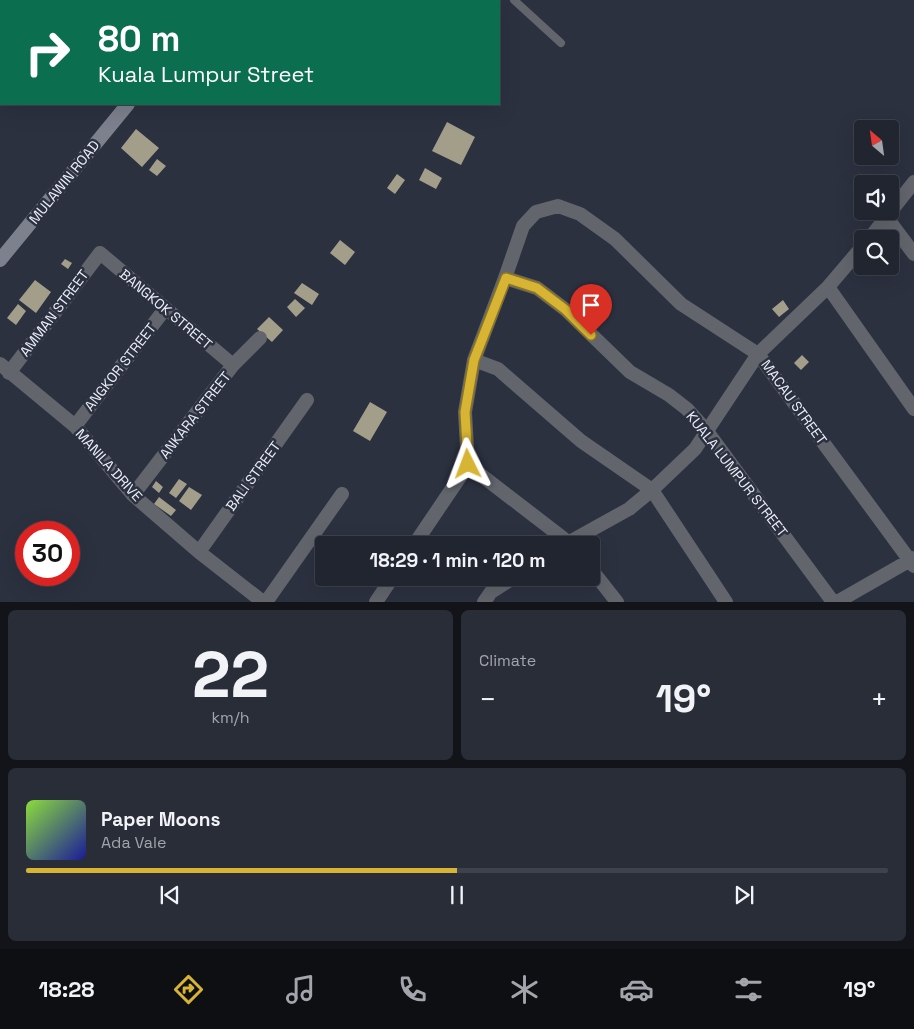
<!DOCTYPE html>
<meta charset="utf-8">
<style>
body{margin:0;font-family:"Space Grotesk",sans-serif;background:#292d38;color:#f1f3f6;height:100vh;display:flex;flex-direction:column;font-size:19px;white-space:nowrap}
*{box-sizing:border-box;margin:0}
p{font-size:16px;color:#a2a5ab}
.icon{flex:none;width:28px;height:28px;fill:none;stroke:currentColor;stroke-width:2;stroke-linecap:round;stroke-linejoin:round}
.map{position:relative;height:602px;overflow:hidden}
.details{display:flex;flex-direction:column;gap:8px;padding:8px;background:#12141a;flex:1}
.details>*{flex:none}
.top-card{position:absolute;left:0px;top:0px;width:500px;height:105px;box-shadow:0 5px 20px #0002,0 0 0 1px #3e424c;background:#0b6e4f;color:#fff;overflow:hidden}
.needle{width:32px;rotate:331deg}
.fabs{position:absolute;left:854px;top:120px;display:grid;gap:10px}
.fabs a{display:grid;place-items:center;width:45px;height:45px;border-radius:5px;background:#212530;box-shadow:0 5px 20px #0002,0 0 0 1px #3e424c;font-size:25px}
.speed{position:absolute;left:15px;top:521px;display:flex;gap:10px;font-size:25px;font-weight:700;text-align:center}
.speed>*{display:grid;place-content:center;width:65px;height:65px;border-radius:50%;background:#212530;box-shadow:0 5px 20px #0002,0 0 0 1px #3e424c;line-height:1}
.speed .limit{border:8px solid #d22;background:#fff;color:#111}
.pin{position:absolute;display:grid;place-items:center;width:42px;height:42px;color:#fff;margin:-51px -21px;border-radius:50% 50% 50% 0;rotate:-45deg;box-shadow:0 0 5px #0007}
.pin .icon{rotate:45deg}
.me{position:absolute;width:55px;margin:-28px;rotate:357deg;stroke-linejoin:round;filter:drop-shadow(0 0 4px #0008)}
.turn{display:flex;align-items:center;gap:18px;height:105px;padding:0 15px;font-size:22px}
.turn .icon{width:65px;height:65px;stroke-width:2.5}
.turn b{display:block;font-size:35px;line-height:42px}
.big{font-size:38px;font-weight:700;line-height:1.1}
.details .card{flex:1;display:flex;flex-direction:column;justify-content:center;gap:8px;min-width:0;padding:0 18px;border-radius:8px;background:#292d38}
.details .dial{align-items:center;gap:0}
.dial b{font-size:65px;line-height:1}
.song{display:flex;align-items:center;gap:15px}
.cover{width:60px;height:60px;border-radius:8px;background:linear-gradient(135deg,hsl(90 70% 55%),hsl(240 70% 35%))}
.played{height:5px;border-radius:2px;background:linear-gradient(90deg,#d7b434 50%,#3e424c 50%)}
.keys{display:flex;justify-content:space-around;direction:ltr}
.heat{display:flex;justify-content:space-between;align-items:center;font-size:28px;direction:ltr}
.details .tiles{flex:1;display:grid;gap:8px;grid-template-columns:1fr 1fr}
.card:last-child{grid-column:span 2}
.trip{position:absolute;left:315px;top:536px;width:285px;height:50px;border-radius:5px;background:#212530;box-shadow:0 5px 20px #0002,0 0 0 1px #3e424c;font-weight:700;line-height:50px;text-align:center}
.dock{display:flex;height:80px;justify-content:space-around;align-items:center;background:#0d0f13;color:#a2a5ab}
.dock .icon{width:35px;height:35px}
.dock .selected{color:#d7b434}
.dock b{font-size:22px;color:#f1f3f6}
.map>svg:first-child{display:block}
.building{fill:#a39e8a}
.lines{fill:none;stroke-linecap:round;stroke-linejoin:round}
.service{stroke:#62656c;stroke-width:8}
.minor{stroke:#62656c;stroke-width:14}
.secondary{stroke:#7d818d;stroke-width:14}
.route-casing{stroke:#8c7522;stroke-width:12}
.route{stroke:#d7b434;stroke-width:9}
.labels{text-anchor:middle;dominant-baseline:central;stroke-width:5;stroke-linejoin:round;paint-order:stroke}
.street-label{font-size:14px;fill:#ebeff9;stroke:#2c3140}
</style>
<div class="map">
<svg width="914" height="602" viewBox="0 0 914 602">
<rect width="100%" height="100%" fill="#2c3140"/>
<path class="building" d="M447,122L475,137L461,165L432,151Z
M136,129L159,148L142,167L121,148Z
M157,159L166,166L157,176L149,170Z
M425,168L442,178L436,189L419,180Z
M397,174L405,180L395,194L387,188Z
M340,240L355,252L345,265L330,253Z
M65,259L72,263L68,269L61,264Z
M35,280L51,292L36,313L19,300Z
M302,283L319,294L312,305L294,293Z
M295,299L305,308L296,317L287,307Z
M783,300L789,309L779,317L772,309Z
M18,304L26,311L16,325L7,318Z
M269,317L283,330L272,342L257,329Z
M802,355L809,362L801,370L794,363Z
M370,402L387,412L370,441L353,431Z
M179,479L187,484L176,498L169,493Z
M156,481L163,487L159,493L152,487Z
M189,487L202,495L191,510L179,501Z
M159,497L176,510L171,516L154,504Z"/>
<g class="lines">
<path class="service" d="M514,0L561,43"/>
<path class="minor" d="M887,218L914,254
M869,239L914,182
M505,278L537,288L566,310L630,372L669,395L687,409L706,430L833,602
M828,287L914,409
M474,360L498,369L581,441L652,490L726,602
M0,364L75,426L133,495L199,552L263,602
M9,373L100,253L233,365
M75,426L165,309
M468,465L572,545
M133,495L233,365L260,338
M414,545L468,465L465,412L474,360L505,278L523,226L536,212L558,206L580,214L615,239L681,304L758,354L914,566
M564,545L629,509L652,490L695,449L758,354L828,287L862,247
M199,552L307,400
M591,569L617,602
M266,602L342,494
M376,602L392,578
M484,602L491,592L513,578
M837,602L914,558"/>
<path class="secondary" d="M213,1L214,0
M0,260L128,104"/>
</g>
<g class="lines">
<defs>
<path id="route" d="M468,464L465,412L474,360L506,278L537,288L566,310L591,335"/>
</defs>
<use href="#route" class="route-casing"/>
<use href="#route" class="route"/>
</g>
<g class="labels">
<g class="street-label">
<text transform="translate(64 182) rotate(-51)">MULAWIN ROAD</text>
<text transform="translate(166 309) rotate(40)">BANGKOK STREET</text>
<text transform="translate(54 313) rotate(-53)">AMMAN STREET</text>
<text transform="translate(120 367) rotate(-52)">ANGKOR STREET</text>
<text transform="translate(794 402) rotate(54)">MACAU STREET</text>
<text transform="translate(195 415) rotate(-52)">ANKARA STREET</text>
<text transform="translate(109 465) rotate(48)">MANILA DRIVE</text>
<text transform="translate(737 474) rotate(52)">KUALA LUMPUR STREET</text>
<text transform="translate(253 476) rotate(-54)">BALI STREET</text>
</g>
</g>
</svg>
<div class="fabs">
<a><svg class="needle" viewBox="-14 -14 28 28"><path d="M0-13l5 13h-10z" fill="#e53935"/><path d="M0 13l5-13h-10z" fill="#a2a5ab"/></svg></a>
<a><svg class="icon" aria-label="sound" viewBox="0 0 24 24"><path d="M4 9h4l5-4v14l-5-4H4zM17 9q2 3 0 6"/></svg></a>
<a><svg class="icon" aria-label="search" viewBox="0 0 24 24"><circle cx="10" cy="10" r="6"/><path d="M15 15l6 6"/></svg></a>
</div>
<div class="speed"><div class="limit">30</div></div>
<div class="pin" style="left:591px;top:335px;background:#d93025"><svg class="icon" aria-label="arrive" viewBox="0 0 24 24"><path d="M6 21V4h12l-3 4 3 4H6"/></svg></div>
<svg class="me" style="left:468px;top:464px" viewBox="-20 -20 40 40"><path d="M0-17L14 15 0 8-14 15z" fill="#d7b434" stroke="#fff" stroke-width="4"/></svg>
<div class="trip">18:29 · 1 min · 120 m</div>
<div class="top-card">
<div class="turn"><svg class="icon" aria-label="right" viewBox="0 0 24 24"><path d="M7 20v-9h11M14 6l5 5-5 5"/></svg><div><b>80 m</b>Kuala Lumpur Street</div></div>
</div>
</div>
<section class="details">
<div class="tiles">
<div class="card dial"><b>22</b><p>km/h</p></div>
<div class="card"><p>Climate</p>
<div class="heat"><a>−</a><b class="big">19°</b><a>+</a></div>
</div>
<div class="card">
<div class="song"><i class="cover"></i><div><b>Paper Moons</b><p>Ada Vale</p></div></div>
<div class="played"></div>
<div class="keys"><svg class="icon" aria-label="previous" viewBox="0 0 24 24"><path d="M18 5L8 12l10 7zM5 5v14"/></svg><svg class="icon" aria-label="pause" viewBox="0 0 24 24"><path d="M8 5v14M16 5v14"/></svg><svg class="icon" aria-label="next" viewBox="0 0 24 24"><path d="M6 5l10 7-10 7zM19 5v14"/></svg></div>
</div>
</div>
</section>
<nav class="dock">
<b>18:28</b>
<svg class="icon selected" aria-label="directions" viewBox="0 0 24 24"><path d="M12 3l9 9-9 9-9-9zM9 14v-3h6M13 9l2 2-2 2"/></svg>
<svg class="icon" aria-label="music" viewBox="0 0 24 24"><path d="M9 18V5l10-2v13"/><circle cx="6" cy="18" r="3"/><circle cx="16" cy="16" r="3"/></svg>
<svg class="icon" aria-label="phone" viewBox="0 0 24 24"><path d="M5 4h4l2 5-3 2q2 4 5 5l2-3 5 2v4C11 20 4 13 5 4z"/></svg>
<svg class="icon" aria-label="climate" viewBox="0 0 24 24"><path d="M12 3v18M4 7l16 10M4 17L20 7"/></svg>
<svg class="icon" aria-label="car" viewBox="0 0 24 24"><path d="M5 17H2v-5l4-1 3-4h7l3 4 3 1v5h-3M9 17h6M6 11h13"/><circle cx="7" cy="17" r="2"/><circle cx="17" cy="17" r="2"/></svg>
<svg class="icon" aria-label="filters" viewBox="0 0 24 24"><path d="M4 7h16M4 17h16"/><circle cx="9" cy="7" r="2"/><circle cx="15" cy="17" r="2"/></svg>
<b>19°</b>
</nav>
